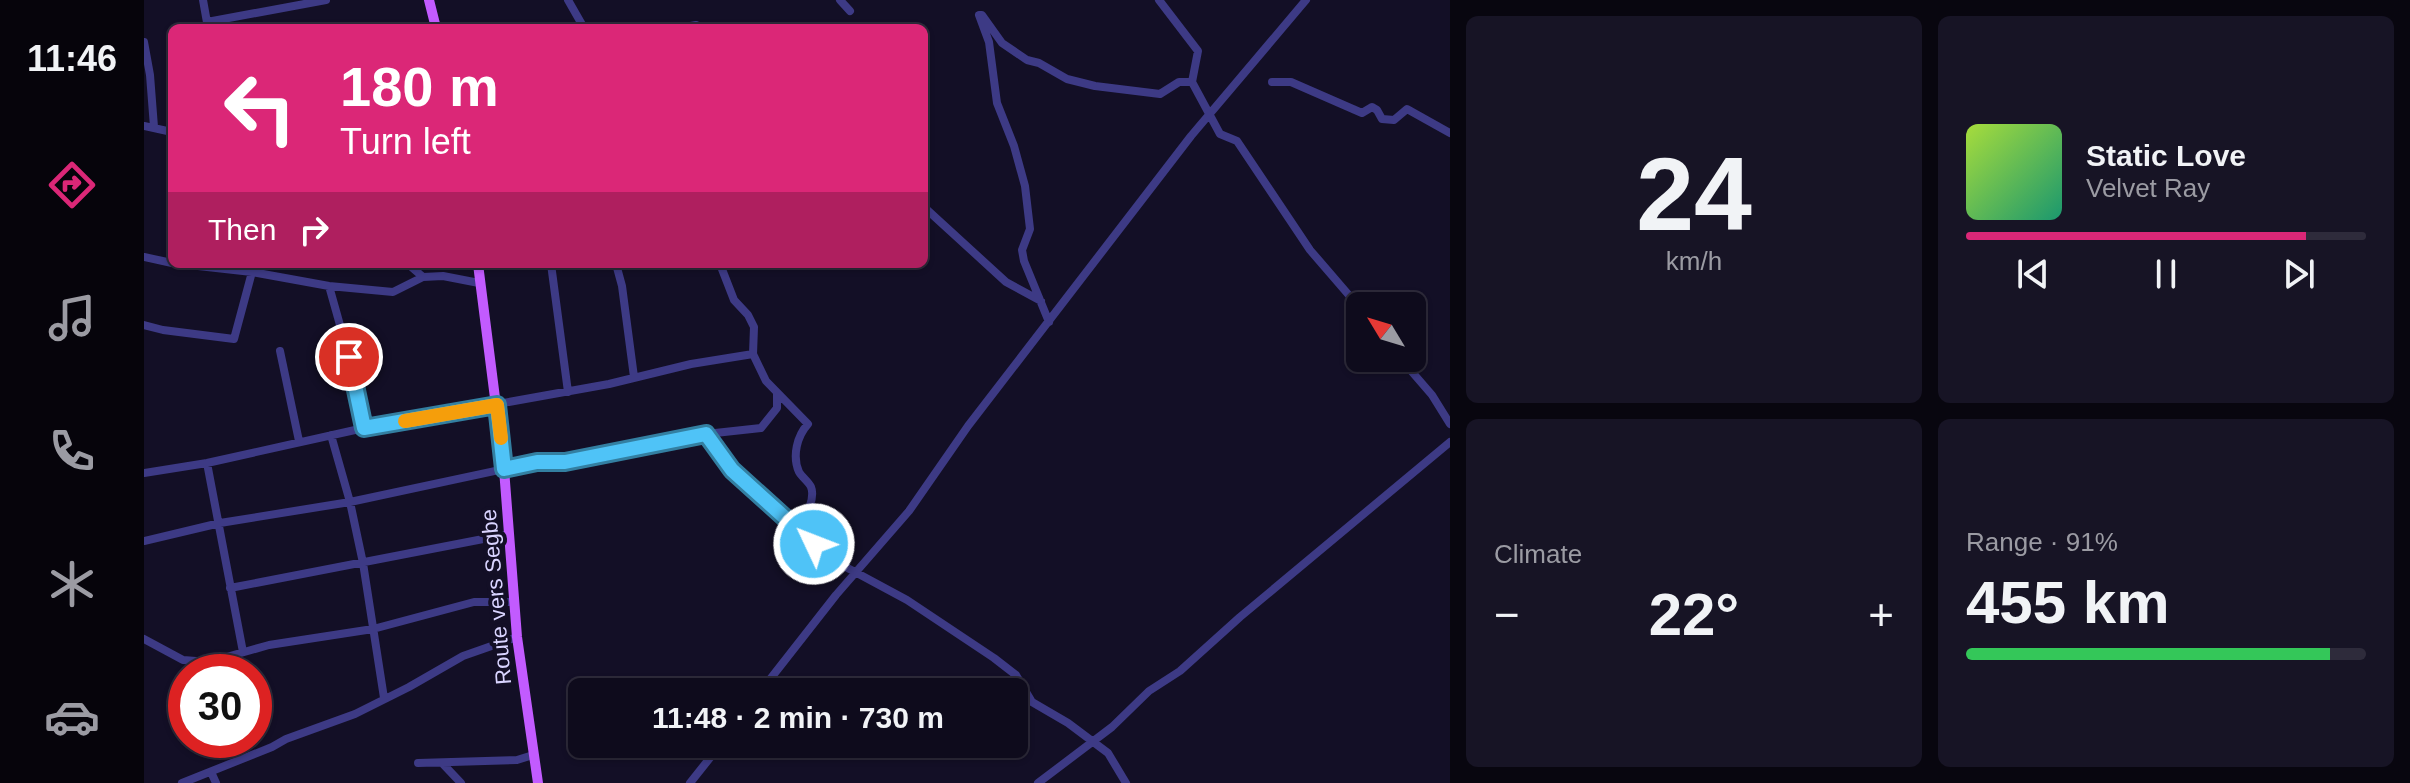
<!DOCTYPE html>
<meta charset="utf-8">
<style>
body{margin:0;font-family:Helvetica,sans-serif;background:#171425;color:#f1f3f6;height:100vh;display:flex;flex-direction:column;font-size:30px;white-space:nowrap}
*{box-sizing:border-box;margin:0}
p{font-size:26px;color:#9b9ba3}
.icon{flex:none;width:44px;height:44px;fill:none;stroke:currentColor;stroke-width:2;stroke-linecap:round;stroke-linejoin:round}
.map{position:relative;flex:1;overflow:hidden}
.details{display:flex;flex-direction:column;gap:16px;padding:16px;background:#08060f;width:960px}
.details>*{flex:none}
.banner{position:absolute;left:24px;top:24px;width:760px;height:244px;border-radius:12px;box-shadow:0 2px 6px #0004,0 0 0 2px #2e2b3b;background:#db2777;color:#fff;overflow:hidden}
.needle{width:52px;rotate:308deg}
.controls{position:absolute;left:1202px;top:292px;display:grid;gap:16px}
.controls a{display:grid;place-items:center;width:80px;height:80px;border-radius:12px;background:#0e0b1c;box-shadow:0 2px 6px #0004,0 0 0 2px #2e2b3b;font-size:40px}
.speed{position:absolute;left:24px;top:654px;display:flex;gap:16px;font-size:40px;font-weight:700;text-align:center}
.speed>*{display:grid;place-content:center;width:104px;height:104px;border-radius:50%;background:#0e0b1c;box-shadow:0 2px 6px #0004,0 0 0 2px #2e2b3b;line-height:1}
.speed .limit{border:12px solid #d22;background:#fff;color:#111}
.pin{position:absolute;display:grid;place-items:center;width:68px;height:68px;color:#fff;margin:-34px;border:4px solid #fff;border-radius:50%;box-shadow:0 2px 8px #0007}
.me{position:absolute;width:88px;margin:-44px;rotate:313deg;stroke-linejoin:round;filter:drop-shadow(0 0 6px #0008)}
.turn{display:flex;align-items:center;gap:28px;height:168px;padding:0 40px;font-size:36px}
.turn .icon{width:104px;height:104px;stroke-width:2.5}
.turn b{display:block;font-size:56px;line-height:68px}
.then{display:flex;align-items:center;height:76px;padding:0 40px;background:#0003;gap:16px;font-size:30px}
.big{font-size:60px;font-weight:700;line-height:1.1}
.details .tile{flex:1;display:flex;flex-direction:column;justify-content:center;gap:12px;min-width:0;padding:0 28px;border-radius:12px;background:#171425}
.details .dial{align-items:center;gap:0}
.dial b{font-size:104px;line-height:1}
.song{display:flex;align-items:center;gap:24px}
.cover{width:96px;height:96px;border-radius:12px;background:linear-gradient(135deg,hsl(80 70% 55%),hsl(160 70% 35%))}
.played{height:8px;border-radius:4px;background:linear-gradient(90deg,#db2777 85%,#2e2b3b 85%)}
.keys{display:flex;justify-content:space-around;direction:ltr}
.heat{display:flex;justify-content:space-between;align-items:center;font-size:44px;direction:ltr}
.charge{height:12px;border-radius:6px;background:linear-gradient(90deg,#34c759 91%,#2e2b3b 0)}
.details .tiles{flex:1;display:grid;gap:16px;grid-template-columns:repeat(2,1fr)}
.trip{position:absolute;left:424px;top:678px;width:460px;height:80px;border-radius:12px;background:#0e0b1c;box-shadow:0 2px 6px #0004,0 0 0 2px #2e2b3b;font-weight:700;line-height:80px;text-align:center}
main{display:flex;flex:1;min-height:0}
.dock{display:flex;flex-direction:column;width:144px;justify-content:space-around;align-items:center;background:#06040b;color:#9b9ba3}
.dock .icon{width:56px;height:56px}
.dock .selected{color:#db2777}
.dock b{font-size:36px;color:#f1f3f6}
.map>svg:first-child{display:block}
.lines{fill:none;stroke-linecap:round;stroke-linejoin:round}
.minor{stroke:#3d3a85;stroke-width:8}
.major{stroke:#c25bff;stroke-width:10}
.route-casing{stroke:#337fa1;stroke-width:20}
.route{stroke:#4fc3f7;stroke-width:14}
.slow{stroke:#f59e0b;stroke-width:14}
.labels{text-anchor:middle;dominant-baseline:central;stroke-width:8;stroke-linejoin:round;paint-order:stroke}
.street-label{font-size:22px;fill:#d9d4ff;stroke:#130f26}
</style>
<main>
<nav class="dock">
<b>11:46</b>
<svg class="icon selected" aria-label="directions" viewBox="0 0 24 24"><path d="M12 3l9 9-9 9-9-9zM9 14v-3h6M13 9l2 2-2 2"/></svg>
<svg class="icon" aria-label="music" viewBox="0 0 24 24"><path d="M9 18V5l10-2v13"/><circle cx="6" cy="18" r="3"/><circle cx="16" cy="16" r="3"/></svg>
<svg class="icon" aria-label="phone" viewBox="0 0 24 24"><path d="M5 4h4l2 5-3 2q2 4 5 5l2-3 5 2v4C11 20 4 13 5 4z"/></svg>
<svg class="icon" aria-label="climate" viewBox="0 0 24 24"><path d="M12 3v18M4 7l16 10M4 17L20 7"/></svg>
<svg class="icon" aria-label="car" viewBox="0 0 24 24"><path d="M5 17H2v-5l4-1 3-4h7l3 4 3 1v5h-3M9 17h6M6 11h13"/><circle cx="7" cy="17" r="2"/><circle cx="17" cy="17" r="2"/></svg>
</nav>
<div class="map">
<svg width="1306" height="783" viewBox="0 0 1306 783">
<rect width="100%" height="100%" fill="#130f26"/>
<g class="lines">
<path class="minor" d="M59,0L64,28
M424,0L440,28
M696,0L706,11
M63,22L182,0
M292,26L309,28
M536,28L552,25
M0,42L6,75L10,127
M1048,82L1076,134L1093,141L1166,250L1216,308
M1128,82H1147L1218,113L1228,107L1233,110L1238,119L1250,120L1263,109L1306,133
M0,126L28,132
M780,207L862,282L897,301
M0,257L28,263
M36,264L108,272L185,286L249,292L279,277L299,276L335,283
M264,264L279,277
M407,264L424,392
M472,264L478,286L490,377
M576,264L590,300L604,315L610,327L609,354L622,381L664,424C653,436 648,456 655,472C658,477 665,482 667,487C672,499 660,520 655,531
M185,286L205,357L220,428
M905,322L880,261L878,250L886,229L881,186L870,146L853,103L845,42L835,15H838L858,43L883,60L895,63L923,79L951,86L1016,94L1035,82H1048L1054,51L1015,0
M0,325L19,330L90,339L108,272
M136,351L155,441
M1256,358L1288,395L1306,424
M562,434L617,428L633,408V393
M187,435L206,502L219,563L240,698
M63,463L99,652
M0,473L63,463L220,428L465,384L547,364L609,354
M0,541L76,523L206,502L393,462H421L562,434L588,470L685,558L763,600L850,658L872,675L888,702L924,723L964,753L982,783
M86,588L365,534
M0,639L39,660L65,662L125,645L229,629L330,602H370
M616,692L692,595L765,511L824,426L1047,136L1162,0
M274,763L373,760L389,755
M298,763L317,783
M67,772L72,783
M38,783L128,747L142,739L211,714L265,687L319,656L373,637
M546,783L577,744
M894,783L968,727L1005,691L1036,671L1096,617L1306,442"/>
<path class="major" d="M285,0L292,28
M334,264L360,469L373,637L394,783"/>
</g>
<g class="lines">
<defs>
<path id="route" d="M205,357L220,428L353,405L360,469L393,462H421L562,434L588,470L670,544"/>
</defs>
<use href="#route" class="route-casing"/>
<use href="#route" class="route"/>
<path class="slow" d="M261,421L353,405L357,438"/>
</g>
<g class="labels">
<g class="street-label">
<text transform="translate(352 597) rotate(-95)">Route vers Segbe</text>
</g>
</g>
</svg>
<div class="controls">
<a><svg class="needle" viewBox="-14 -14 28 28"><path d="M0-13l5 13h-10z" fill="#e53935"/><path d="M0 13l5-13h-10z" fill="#9b9ba3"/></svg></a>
</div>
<div class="speed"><div class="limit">30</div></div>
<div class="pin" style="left:205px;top:357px;background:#d93025"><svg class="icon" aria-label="arrive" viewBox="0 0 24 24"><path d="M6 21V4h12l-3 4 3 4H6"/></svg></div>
<svg class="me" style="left:670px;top:544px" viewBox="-20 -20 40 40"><circle r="17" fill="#4fc3f7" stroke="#fff" stroke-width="3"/><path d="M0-11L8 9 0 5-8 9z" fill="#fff"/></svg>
<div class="trip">11:48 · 2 min · 730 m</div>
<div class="banner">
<div class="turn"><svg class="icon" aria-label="left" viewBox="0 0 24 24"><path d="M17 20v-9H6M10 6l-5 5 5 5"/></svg><div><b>180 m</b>Turn left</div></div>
<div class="then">Then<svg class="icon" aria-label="right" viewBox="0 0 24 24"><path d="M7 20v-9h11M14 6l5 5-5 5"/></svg></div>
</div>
</div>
<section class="details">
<div class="tiles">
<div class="tile dial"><b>24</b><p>km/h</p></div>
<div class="tile">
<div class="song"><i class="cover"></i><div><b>Static Love</b><p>Velvet Ray</p></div></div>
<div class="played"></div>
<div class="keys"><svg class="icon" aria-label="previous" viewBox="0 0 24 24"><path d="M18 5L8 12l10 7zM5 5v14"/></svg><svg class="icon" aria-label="pause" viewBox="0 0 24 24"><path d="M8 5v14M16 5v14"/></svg><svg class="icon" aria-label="next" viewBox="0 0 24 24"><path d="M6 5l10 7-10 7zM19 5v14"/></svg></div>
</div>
<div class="tile"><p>Climate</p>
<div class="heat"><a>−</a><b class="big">22°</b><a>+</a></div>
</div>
<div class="tile"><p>Range · 91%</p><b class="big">455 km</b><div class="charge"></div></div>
</div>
</section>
</main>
